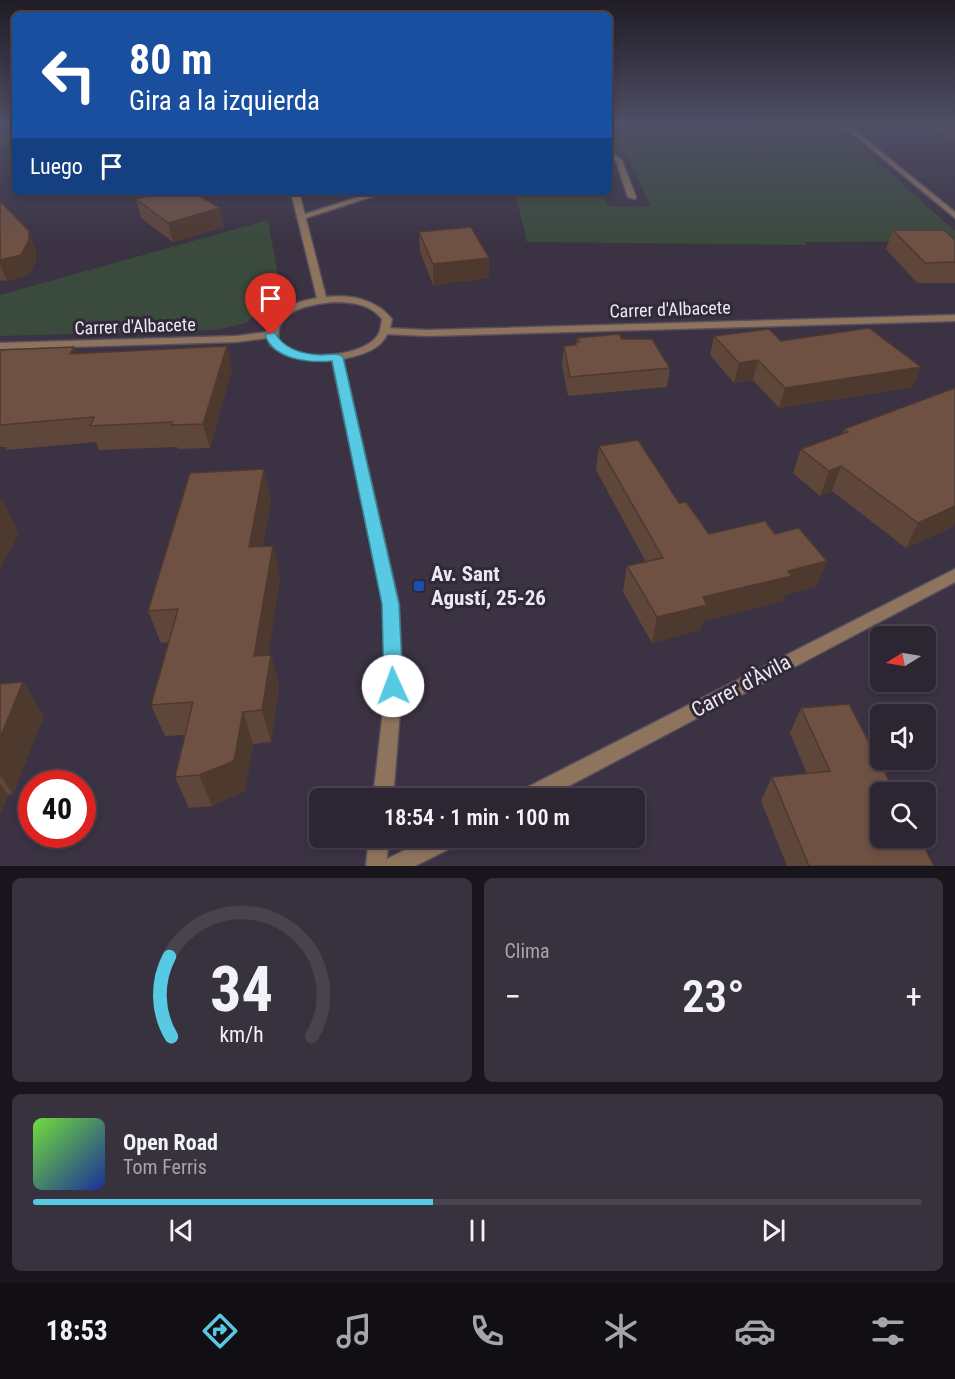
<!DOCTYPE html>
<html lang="es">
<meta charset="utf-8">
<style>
body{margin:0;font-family:"Roboto Condensed",sans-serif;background:#38323e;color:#f1f3f6;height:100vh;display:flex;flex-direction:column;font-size:22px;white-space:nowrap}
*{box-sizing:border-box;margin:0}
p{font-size:20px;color:#a6a5ac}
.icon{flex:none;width:33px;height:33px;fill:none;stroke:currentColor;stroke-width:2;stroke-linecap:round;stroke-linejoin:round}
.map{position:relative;height:866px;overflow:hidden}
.details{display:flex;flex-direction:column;gap:12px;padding:12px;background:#18151c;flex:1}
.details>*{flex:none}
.guide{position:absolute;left:12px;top:12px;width:600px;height:183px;border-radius:9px;box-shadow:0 3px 9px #0003,0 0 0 2px #48434d;background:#1a4fa0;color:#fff;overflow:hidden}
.needle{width:39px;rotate:259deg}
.controls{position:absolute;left:870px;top:626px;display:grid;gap:12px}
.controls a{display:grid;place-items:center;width:66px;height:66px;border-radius:9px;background:#2c2632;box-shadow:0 3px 9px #0003,0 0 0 2px #48434d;font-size:30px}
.speed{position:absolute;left:18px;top:770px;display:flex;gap:12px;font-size:30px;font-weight:700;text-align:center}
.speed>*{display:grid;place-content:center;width:78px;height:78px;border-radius:50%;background:#2c2632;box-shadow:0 3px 9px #0003,0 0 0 2px #48434d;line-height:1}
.speed .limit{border:9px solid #d22;background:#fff;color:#111}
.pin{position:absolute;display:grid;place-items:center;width:51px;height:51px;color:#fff;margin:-62px -26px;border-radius:50% 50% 50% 0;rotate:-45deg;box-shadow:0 0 6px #0007}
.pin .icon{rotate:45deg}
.me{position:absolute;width:66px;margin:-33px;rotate:358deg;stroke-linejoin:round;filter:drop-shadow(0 0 4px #0008)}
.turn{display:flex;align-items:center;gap:21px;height:126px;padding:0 18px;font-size:27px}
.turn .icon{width:78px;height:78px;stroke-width:2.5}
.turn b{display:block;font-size:42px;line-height:51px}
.then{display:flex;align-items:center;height:57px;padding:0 18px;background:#0003;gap:12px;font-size:22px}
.big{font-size:45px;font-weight:600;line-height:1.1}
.details .tile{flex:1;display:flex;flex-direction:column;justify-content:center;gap:9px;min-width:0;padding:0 21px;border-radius:9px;background:#38323e}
.details .dial{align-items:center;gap:0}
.dial svg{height:156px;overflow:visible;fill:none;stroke:#48434d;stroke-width:7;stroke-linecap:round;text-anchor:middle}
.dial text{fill:#f1f3f6;stroke:none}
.song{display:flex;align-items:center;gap:18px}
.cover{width:72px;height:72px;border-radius:9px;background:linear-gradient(135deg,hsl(100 70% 55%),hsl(230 70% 35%))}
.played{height:6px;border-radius:3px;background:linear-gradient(90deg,#58c9e3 45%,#48434d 45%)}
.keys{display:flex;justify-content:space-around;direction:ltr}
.heat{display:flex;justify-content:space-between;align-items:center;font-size:33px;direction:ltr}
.details .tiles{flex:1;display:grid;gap:12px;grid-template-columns:1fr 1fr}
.tile:last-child{grid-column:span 2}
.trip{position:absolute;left:309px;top:788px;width:336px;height:60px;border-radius:9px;background:#2c2632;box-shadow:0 3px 9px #0003,0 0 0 2px #48434d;font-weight:600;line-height:60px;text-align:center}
.menu{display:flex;height:96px;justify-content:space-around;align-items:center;background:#120f14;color:#a6a5ac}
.menu .icon{width:42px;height:42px}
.menu .active{color:#58c9e3}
.menu b{font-size:27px;color:#f1f3f6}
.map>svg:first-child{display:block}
.green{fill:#3a4a3c}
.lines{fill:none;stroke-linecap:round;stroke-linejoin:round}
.minor-casing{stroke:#574f5f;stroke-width:3}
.tertiary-casing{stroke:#574f5f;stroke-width:3}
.minor{fill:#8f745d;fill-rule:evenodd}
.tertiary{fill:#8f745d;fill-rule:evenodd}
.wall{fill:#5f463a}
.shaded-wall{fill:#4e392f}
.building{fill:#6f5143;stroke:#4e392f;stroke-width:1.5}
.route{fill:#58c9e3;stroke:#398394;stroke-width:1.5}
.transit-dot{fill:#1a4fb4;stroke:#312838;stroke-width:2}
.labels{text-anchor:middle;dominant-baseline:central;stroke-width:6;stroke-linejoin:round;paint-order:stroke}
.street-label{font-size:18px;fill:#ede7f3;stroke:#312838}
.near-poi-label{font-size:21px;font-weight:bold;fill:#ede7f3;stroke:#312838;text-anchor:start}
.near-street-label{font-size:21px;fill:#ede7f3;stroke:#312838}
</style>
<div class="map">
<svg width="955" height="866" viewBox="0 0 955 866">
<rect width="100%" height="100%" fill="#3b3243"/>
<path class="green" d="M609,139L853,140L955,231V241L805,242L806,245L527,242L515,192H603L608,206H650L630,160L624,154L609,149Z
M268,220L282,297L261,309L246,323L216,330L0,336V295Z"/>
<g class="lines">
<defs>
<path id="minor" d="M841,124H847L955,212V218Z
M609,151L622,160L636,197L635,199L628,197L616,161L609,156Z
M374,192H386L303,219L296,217Z
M955,315V321L427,336L386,334L381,331L386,328L427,330Z
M955,569V582L546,798H517L520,791Z
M431,837H462L459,844L415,866H384L387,859Z"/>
<path id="tertiary" d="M291,192H299L326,297C350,294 376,299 392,319C388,347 368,354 343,359L399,604L402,686L393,798H373L386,686L383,604L332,360C309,362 289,360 270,345L268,338L236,342L0,349V343L236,336L267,332C273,309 295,302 317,298ZM333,302C352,302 370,304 382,319C381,324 381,329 379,333C368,355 316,359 295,352C289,350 284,346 279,342C273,310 308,305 333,302Z
M369,837H389L386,866H366Z"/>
</defs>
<use href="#minor" class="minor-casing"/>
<use href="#tertiary" class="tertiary-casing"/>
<use href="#minor" class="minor"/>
<use href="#tertiary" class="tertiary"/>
</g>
<path class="wall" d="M935,124H955V142L934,127Z
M136,199L224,227L173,242L141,218Z
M0,201L36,251V260L29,275L7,281L0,280Z
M893,230L955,240V283H917L886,249Z
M419,232L489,278L433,285L420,251Z
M714,336L781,341L913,387L779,408L753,380L734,383L710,355Z
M577,338L622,339L670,368L667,387L568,396L562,365L564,346L575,345V343L576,342Z
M227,346L232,369L210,448L178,449L177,447L99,450L96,442L7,450L6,447H0V350L77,354Z
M955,388V522L953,527L906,548L832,491L820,496L793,473L801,449L842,434L844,429Z
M599,446L679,503L709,534L817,586L785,595L783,601L703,621L700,630L652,643L623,592L627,566L646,562L596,470Z
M264,469L271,500L263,546H273L280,577L268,656L271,655L279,687L271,742L253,744L245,791L212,806L189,808L175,777L185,735L165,736L151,705L169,642L161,643L148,611Z
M23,682L44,716L13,794L8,795L0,815V684Z
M801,708L934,866H787L761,801L772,777L807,774L790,733Z"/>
<path class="shaded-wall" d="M9,124H15V143L0,146V126Z
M445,192H474L470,193L445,196Z
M220,208L224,227L173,242L168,223Z
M29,231L36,251V260L29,275L7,281L0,264V260Z
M489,258V278L433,285V264Z
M227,346L232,369L210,448L203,424Z
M74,347L83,369L70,354Z
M758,360L753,380L734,383L739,363Z
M921,367L913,387L779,408L785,388Z
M841,466L832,491L820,496L829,471Z
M264,469L271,500L257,579L249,547Z
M955,497V522L953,527L906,548L918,523Z
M2,499L19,534L0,570V501Z
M273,546L280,577L263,688L254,656Z
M827,561L817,586L785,595L783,601L703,621L700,630L652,643L657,617L703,597L788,571Z
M271,655L279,687L271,742L262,710Z
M23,682L44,716L13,794L0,775V738Z
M243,712L253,744L245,791L212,806L199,775Z
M0,784L8,795L0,815Z"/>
<path class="building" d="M163,192H193L220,208L168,223L136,199Z
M0,201L29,231V240L21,255L0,260Z
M471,227L489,258L433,264L419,232Z
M893,230H944L955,240V262L925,263Z
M869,328L921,367L785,388L758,360L739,363L714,336L769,329L781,341Z
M619,334L622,339H652L670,368L570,377L564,346L576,345L575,343L579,342L577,338Z
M227,346L203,424L171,425L172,422L90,426L94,417L0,425V350L74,347L70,354Z
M955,388V506L918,523L841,466L829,471L801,449L848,432L844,429Z
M638,440L679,503L686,502L709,534L765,521L775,534L799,528L827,561L788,571L792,576L703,597L707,605L657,617L627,566L663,558L599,446Z
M264,469L249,547L273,546L254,656L271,655L262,710L243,712L234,761L199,775L175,777L193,702L151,705L178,609L148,611L190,473Z
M23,682L0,738V684Z
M849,704L895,792H880V837H919L934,866H809L772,777L830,771L801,708Z"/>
<linearGradient id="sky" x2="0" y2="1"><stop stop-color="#201c25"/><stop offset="0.51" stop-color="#4f4f66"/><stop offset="1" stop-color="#4f4f66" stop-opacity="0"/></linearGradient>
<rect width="955" height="245" fill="url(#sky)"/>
<path class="route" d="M271,332L275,333C284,349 302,354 320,355C329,355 337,352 343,357L399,604L403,686L400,692L393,695L387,692L384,686L382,604L332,361C309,363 274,360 265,335Z"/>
<rect class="transit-dot" x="413" y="580" width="12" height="12" rx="3"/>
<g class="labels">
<g class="street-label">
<text transform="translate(670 309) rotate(-2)">Carrer d'Albacete</text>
<text transform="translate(135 326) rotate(-2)">Carrer d'Albacete</text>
</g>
<g class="near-poi-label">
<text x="431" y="574">Av. Sant<tspan x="431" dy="24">Agustí, 25-26</tspan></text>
</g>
<g class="near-street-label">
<text transform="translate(741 686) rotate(-28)">Carrer d'Àvila</text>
</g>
</g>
</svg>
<div class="controls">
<a><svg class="needle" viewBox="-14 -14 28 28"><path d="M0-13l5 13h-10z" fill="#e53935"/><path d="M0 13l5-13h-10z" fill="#a6a5ac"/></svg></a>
<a><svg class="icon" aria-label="sound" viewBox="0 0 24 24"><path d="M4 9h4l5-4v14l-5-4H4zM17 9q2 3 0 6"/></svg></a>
<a><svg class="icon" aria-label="search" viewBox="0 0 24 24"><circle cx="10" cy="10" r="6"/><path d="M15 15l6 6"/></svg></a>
</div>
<div class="speed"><div class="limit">40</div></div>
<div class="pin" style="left:271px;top:335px;background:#d93025"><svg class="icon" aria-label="arrive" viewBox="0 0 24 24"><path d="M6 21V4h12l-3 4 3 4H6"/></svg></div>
<svg class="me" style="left:393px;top:686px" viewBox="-20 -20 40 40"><circle r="19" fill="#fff"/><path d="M0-13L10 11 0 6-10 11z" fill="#58c9e3"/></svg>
<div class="trip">18:54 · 1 min · 100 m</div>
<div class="guide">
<div class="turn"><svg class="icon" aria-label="left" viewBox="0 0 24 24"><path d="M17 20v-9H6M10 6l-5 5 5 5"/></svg><div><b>80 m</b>Gira a la izquierda</div></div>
<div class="then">Luego<svg class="icon" aria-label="arrive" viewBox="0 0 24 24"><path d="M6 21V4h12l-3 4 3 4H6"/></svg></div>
</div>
</div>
<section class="details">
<div class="tiles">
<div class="tile dial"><svg viewBox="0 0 100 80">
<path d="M14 69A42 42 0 1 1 86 69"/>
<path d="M14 69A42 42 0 0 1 13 28" stroke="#58c9e3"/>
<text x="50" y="56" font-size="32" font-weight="700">34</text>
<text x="50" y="72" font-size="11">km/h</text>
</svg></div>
<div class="tile"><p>Clima</p>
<div class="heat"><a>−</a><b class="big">23°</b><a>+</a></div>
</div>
<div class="tile">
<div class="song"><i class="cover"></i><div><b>Open Road</b><p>Tom Ferris</p></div></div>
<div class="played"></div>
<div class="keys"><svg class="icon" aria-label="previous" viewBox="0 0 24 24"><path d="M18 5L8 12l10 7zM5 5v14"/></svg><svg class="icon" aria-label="pause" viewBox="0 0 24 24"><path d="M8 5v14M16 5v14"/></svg><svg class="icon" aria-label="next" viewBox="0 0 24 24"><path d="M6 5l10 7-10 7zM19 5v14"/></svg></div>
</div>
</div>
</section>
<nav class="menu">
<b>18:53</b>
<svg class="icon active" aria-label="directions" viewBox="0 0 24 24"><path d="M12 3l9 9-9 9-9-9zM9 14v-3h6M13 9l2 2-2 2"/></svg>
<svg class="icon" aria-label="music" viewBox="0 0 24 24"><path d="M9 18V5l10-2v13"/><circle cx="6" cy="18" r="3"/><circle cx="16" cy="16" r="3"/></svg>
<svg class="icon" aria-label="phone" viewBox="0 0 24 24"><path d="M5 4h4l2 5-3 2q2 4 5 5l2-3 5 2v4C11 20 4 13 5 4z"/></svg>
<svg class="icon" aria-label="climate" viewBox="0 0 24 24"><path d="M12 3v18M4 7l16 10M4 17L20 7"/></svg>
<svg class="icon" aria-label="car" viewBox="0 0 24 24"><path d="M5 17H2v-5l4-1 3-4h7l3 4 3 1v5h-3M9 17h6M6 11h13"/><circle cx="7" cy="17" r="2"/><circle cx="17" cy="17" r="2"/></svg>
<svg class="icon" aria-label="filters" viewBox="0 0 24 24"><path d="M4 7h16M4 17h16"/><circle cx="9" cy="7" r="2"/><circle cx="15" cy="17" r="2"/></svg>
</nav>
